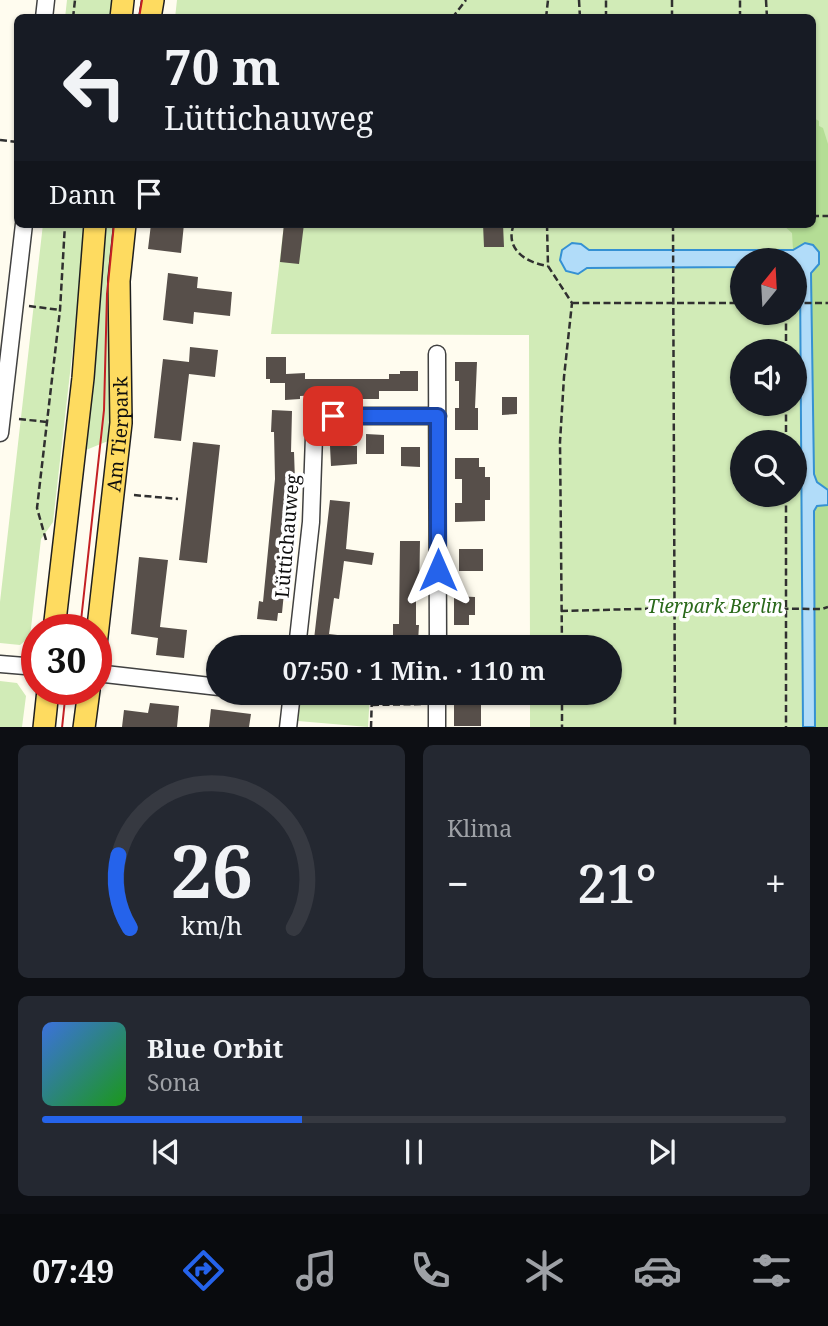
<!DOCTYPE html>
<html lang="de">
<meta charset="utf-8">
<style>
body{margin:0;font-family:"Noto Serif",serif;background:#242831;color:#f1f3f6;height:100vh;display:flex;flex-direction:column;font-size:26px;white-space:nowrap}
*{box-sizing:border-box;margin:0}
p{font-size:23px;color:#9ea1a6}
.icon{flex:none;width:38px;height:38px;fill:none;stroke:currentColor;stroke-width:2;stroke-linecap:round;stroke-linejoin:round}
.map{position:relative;height:727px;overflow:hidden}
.panel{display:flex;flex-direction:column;gap:18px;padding:18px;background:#0d0f14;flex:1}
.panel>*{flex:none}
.banner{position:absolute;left:14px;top:14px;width:802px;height:214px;border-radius:10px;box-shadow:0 2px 5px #0004;background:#171b24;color:#f1f3f6;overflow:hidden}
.needle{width:46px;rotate:18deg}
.tools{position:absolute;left:730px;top:248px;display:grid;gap:14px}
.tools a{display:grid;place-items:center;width:77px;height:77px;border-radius:50%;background:#171b24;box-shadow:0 2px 5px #0004;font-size:35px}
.speed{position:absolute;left:21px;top:614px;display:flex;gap:14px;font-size:35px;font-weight:700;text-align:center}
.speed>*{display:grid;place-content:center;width:91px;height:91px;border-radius:50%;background:#171b24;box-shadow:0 2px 5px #0004;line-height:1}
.speed .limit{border:10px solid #d22;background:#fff;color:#111}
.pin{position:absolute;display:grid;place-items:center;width:60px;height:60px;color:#fff;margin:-30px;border-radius:14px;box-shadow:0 4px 10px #0006}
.me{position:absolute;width:77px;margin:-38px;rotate:0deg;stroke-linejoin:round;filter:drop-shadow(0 0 5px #0008)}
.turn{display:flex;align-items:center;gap:24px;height:147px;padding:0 35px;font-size:32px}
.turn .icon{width:91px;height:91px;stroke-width:2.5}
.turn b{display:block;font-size:49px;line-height:60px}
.then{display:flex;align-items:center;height:66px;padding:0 35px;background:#0003;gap:14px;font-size:26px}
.big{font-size:52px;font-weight:600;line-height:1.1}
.panel .card{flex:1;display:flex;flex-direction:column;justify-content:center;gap:10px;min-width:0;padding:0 24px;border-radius:10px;background:#242831}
.panel .dial{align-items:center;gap:0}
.dial svg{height:182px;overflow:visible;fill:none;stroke:#363941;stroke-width:7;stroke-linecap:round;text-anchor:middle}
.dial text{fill:#f1f3f6;stroke:none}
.song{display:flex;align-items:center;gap:21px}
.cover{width:84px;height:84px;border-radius:10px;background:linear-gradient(135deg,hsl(220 70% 55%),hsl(120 70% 35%))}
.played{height:7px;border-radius:4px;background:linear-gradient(90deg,#2563eb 35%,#363941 35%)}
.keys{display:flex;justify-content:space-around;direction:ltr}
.heat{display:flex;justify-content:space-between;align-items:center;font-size:38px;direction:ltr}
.panel .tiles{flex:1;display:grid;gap:18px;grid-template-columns:1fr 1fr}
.card:last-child{grid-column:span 2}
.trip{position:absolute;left:206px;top:635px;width:416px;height:70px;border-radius:35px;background:#171b24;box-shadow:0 2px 5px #0004;font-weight:600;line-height:70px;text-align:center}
.menu{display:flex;height:112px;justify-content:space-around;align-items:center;background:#090b0e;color:#9ea1a6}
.menu .icon{width:49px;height:49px}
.menu .selected{color:#2563eb}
.menu b{font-size:32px;color:#f1f3f6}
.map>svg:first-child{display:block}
.green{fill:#d1ebb7;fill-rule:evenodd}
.forest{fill:#b4dd95}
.water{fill:#b1dcf9;stroke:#3591d3;stroke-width:2}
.building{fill:#574f4a}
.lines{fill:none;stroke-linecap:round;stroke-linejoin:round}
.minor-casing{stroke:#414141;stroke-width:19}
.major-casing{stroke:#1f1f1f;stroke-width:24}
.path{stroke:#303030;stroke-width:2.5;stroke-dasharray:7 3.5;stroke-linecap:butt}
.minor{stroke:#fff;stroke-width:16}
.major{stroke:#fedb60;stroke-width:21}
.tram{stroke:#c42024;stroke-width:2}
.route-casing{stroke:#184099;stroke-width:18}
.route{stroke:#2563eb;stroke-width:12}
.labels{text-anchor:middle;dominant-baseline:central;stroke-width:7;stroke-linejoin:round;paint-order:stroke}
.street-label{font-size:19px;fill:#0e0e0e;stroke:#fff}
.park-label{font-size:19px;font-style:italic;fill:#2a691b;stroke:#fff}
</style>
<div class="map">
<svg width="828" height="728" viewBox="0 0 828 728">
<rect width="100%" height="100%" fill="#fffcef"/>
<path class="green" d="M67,0H113L111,17L65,18Z
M177,0H828V727H530V693H611V648L530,647L529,335L271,334L284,224H812V18H175ZM742,261H794V313H742ZM742,352H794V404H742ZM742,443H794V495H742Z
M43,224H87L53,522L41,539L30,637L20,645L0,643V602Z
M101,224H118L113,439L81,452Z
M0,681L17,683L26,696L22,727H0Z
M301,693H370L368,727L298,721Z"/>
<path class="forest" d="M812,117L819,121V126L823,128L828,144V490L817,482L814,474L811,272L793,250L792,233L782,224H812Z
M823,504L828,505V727H815L814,511L817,506Z"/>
<path class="water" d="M572,243L581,244L589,250H793L805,243L813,245L819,252V264L811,273L814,474L817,482L828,490V505L817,506L814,511L815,727H803L800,273L795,268L794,261H742V267L587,268L578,274L566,271L560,260L562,250Z"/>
<path class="building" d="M151,224H184L181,253L148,249Z
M284,224H304L299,264L280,262Z
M483,224H503L504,247H484Z
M168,273L198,277L197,288L232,292L230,316L194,312L193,324L163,320Z
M190,347L218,350L215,377L189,374L181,441L154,438L163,359L189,362Z
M266,357H286V374L305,373V379H389V374H400V371H418V391H379V399H324V395L300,396V399L285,400V383H270V379H266Z
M455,362H477L475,408H478V430H455V408H459V381H455Z
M502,397H517V414L502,415Z
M272,410L292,411L291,452H294L295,481L282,613H278L277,621L257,619L259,601L263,602L275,479L274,432H271Z
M366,434L384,435V454H366Z
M193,442L220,445L207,563L179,560Z
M330,446H357V464L331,466Z
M401,447H420V467L401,466Z
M455,458H479V467H485V477H490V500H485V521L455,522V503H462V479H455Z
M330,500L350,502L346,549L374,553L372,565L344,561L339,599L334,598L329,634L371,639V648H313Z
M400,541H420L419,599H416V625H419L418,642H414L413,648H400L401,642H393V624H399Z
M459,549H483V571H459Z
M139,557L168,560L160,627L187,630L184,658L156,655L158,638L131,634Z
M454,596L475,597V615H469V625H454Z
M454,693H481V726H454Z
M150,703L179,706L177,727H122L124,710L148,713Z
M211,709L251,714L249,727H209Z"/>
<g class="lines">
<defs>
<path id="minor" d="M44,18L46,0
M437,354L438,648
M0,433L24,224
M297,648L311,522L314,436L321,423L333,416H438
M0,664L37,667
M96,673L219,687
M270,693L292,695
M288,728L292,693
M437,728V693"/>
<g id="major">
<path d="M121,18L123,0"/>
<path d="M150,18L153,0"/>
<path d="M54,630L83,378L95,224"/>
<path id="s1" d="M96,645L121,423L119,281L125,224"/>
<path d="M44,728L48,690"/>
<path d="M84,728L89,690"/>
</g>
</defs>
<use href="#minor" class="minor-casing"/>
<use href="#major" class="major-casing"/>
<path class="path" d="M579,0L580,18
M672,0V18
M766,0L767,18
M73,18L75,0
M452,18L466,0
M546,18L548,0
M606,18V0
M740,18V0
M0,140L18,142
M812,216H828
M514,224C504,249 526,263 548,266
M547,224L548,266L572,303L564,377L560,442L562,648
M673,224L675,728
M572,303H742
M794,303H828
M29,306L60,310
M786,313V352
M786,404V443
M19,419L47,422
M134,495L178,499
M786,495V728
M46,540L37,508L60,310L65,224
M561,611L675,608L822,609L828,607
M562,693V728
M372,705L421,704
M371,728L372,693"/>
<use href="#minor" class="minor"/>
<use href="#major" class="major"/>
<path class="tram" d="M139,18L142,0
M80,630L104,410L107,294L114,224
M62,728L66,690"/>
</g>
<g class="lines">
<defs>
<path id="route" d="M333,416H438V570"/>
</defs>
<use href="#route" class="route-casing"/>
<use href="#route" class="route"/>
</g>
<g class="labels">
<g class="street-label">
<text stroke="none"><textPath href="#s1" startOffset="212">Am Tierpark</textPath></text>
<text transform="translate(287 536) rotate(-85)">Lüttichauweg</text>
</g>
<g class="park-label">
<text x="715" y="606">Tierpark Berlin</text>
</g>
</g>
</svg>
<div class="tools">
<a><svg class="needle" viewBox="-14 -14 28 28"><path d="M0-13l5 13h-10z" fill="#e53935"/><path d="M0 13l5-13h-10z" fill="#9ea1a6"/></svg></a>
<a><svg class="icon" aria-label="sound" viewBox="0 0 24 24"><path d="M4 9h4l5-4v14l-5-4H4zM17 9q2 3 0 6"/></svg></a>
<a><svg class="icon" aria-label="search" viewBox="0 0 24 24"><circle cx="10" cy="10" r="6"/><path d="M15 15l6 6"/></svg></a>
</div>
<div class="speed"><div class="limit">30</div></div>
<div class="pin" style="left:333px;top:416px;background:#d93025"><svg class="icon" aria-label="arrive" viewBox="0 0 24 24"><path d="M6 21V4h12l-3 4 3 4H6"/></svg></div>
<svg class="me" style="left:438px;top:570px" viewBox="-20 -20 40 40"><path d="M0-17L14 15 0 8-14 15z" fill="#2563eb" stroke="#fff" stroke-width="4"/></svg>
<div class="trip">07:50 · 1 Min. · 110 m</div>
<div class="banner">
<div class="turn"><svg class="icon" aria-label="left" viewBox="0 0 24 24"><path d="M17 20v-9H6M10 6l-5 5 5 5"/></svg><div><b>70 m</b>Lüttichauweg</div></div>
<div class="then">Dann<svg class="icon" aria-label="arrive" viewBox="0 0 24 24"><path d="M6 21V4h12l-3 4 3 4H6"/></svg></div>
</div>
</div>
<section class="panel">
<div class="tiles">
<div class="card dial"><svg viewBox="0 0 100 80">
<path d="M14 69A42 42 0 1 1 86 69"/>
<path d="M14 69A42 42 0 0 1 9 37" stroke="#2563eb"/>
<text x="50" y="56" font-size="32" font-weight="700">26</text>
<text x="50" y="72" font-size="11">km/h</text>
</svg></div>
<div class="card"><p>Klima</p>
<div class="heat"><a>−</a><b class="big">21°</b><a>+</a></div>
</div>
<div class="card">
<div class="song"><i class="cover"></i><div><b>Blue Orbit</b><p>Sona</p></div></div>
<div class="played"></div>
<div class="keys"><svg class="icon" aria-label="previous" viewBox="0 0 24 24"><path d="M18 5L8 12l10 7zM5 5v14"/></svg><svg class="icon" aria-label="pause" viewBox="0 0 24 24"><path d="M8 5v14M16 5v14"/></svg><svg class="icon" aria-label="next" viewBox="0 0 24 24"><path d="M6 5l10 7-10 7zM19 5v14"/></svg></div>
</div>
</div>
</section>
<nav class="menu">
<b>07:49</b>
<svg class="icon selected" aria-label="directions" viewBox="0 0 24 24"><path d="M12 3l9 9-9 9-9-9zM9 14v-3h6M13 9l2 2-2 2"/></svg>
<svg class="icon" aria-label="music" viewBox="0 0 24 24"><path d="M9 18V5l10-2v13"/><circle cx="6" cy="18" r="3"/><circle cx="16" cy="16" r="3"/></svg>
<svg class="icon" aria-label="phone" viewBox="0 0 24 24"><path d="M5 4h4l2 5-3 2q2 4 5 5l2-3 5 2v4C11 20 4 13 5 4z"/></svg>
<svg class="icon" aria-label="climate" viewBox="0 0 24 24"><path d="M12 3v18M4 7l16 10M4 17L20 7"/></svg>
<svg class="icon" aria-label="car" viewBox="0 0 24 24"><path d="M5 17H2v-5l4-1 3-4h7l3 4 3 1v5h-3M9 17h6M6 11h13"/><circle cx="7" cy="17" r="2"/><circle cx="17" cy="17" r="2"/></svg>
<svg class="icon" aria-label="filters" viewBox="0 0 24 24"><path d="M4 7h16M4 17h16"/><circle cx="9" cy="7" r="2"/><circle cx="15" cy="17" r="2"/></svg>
</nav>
